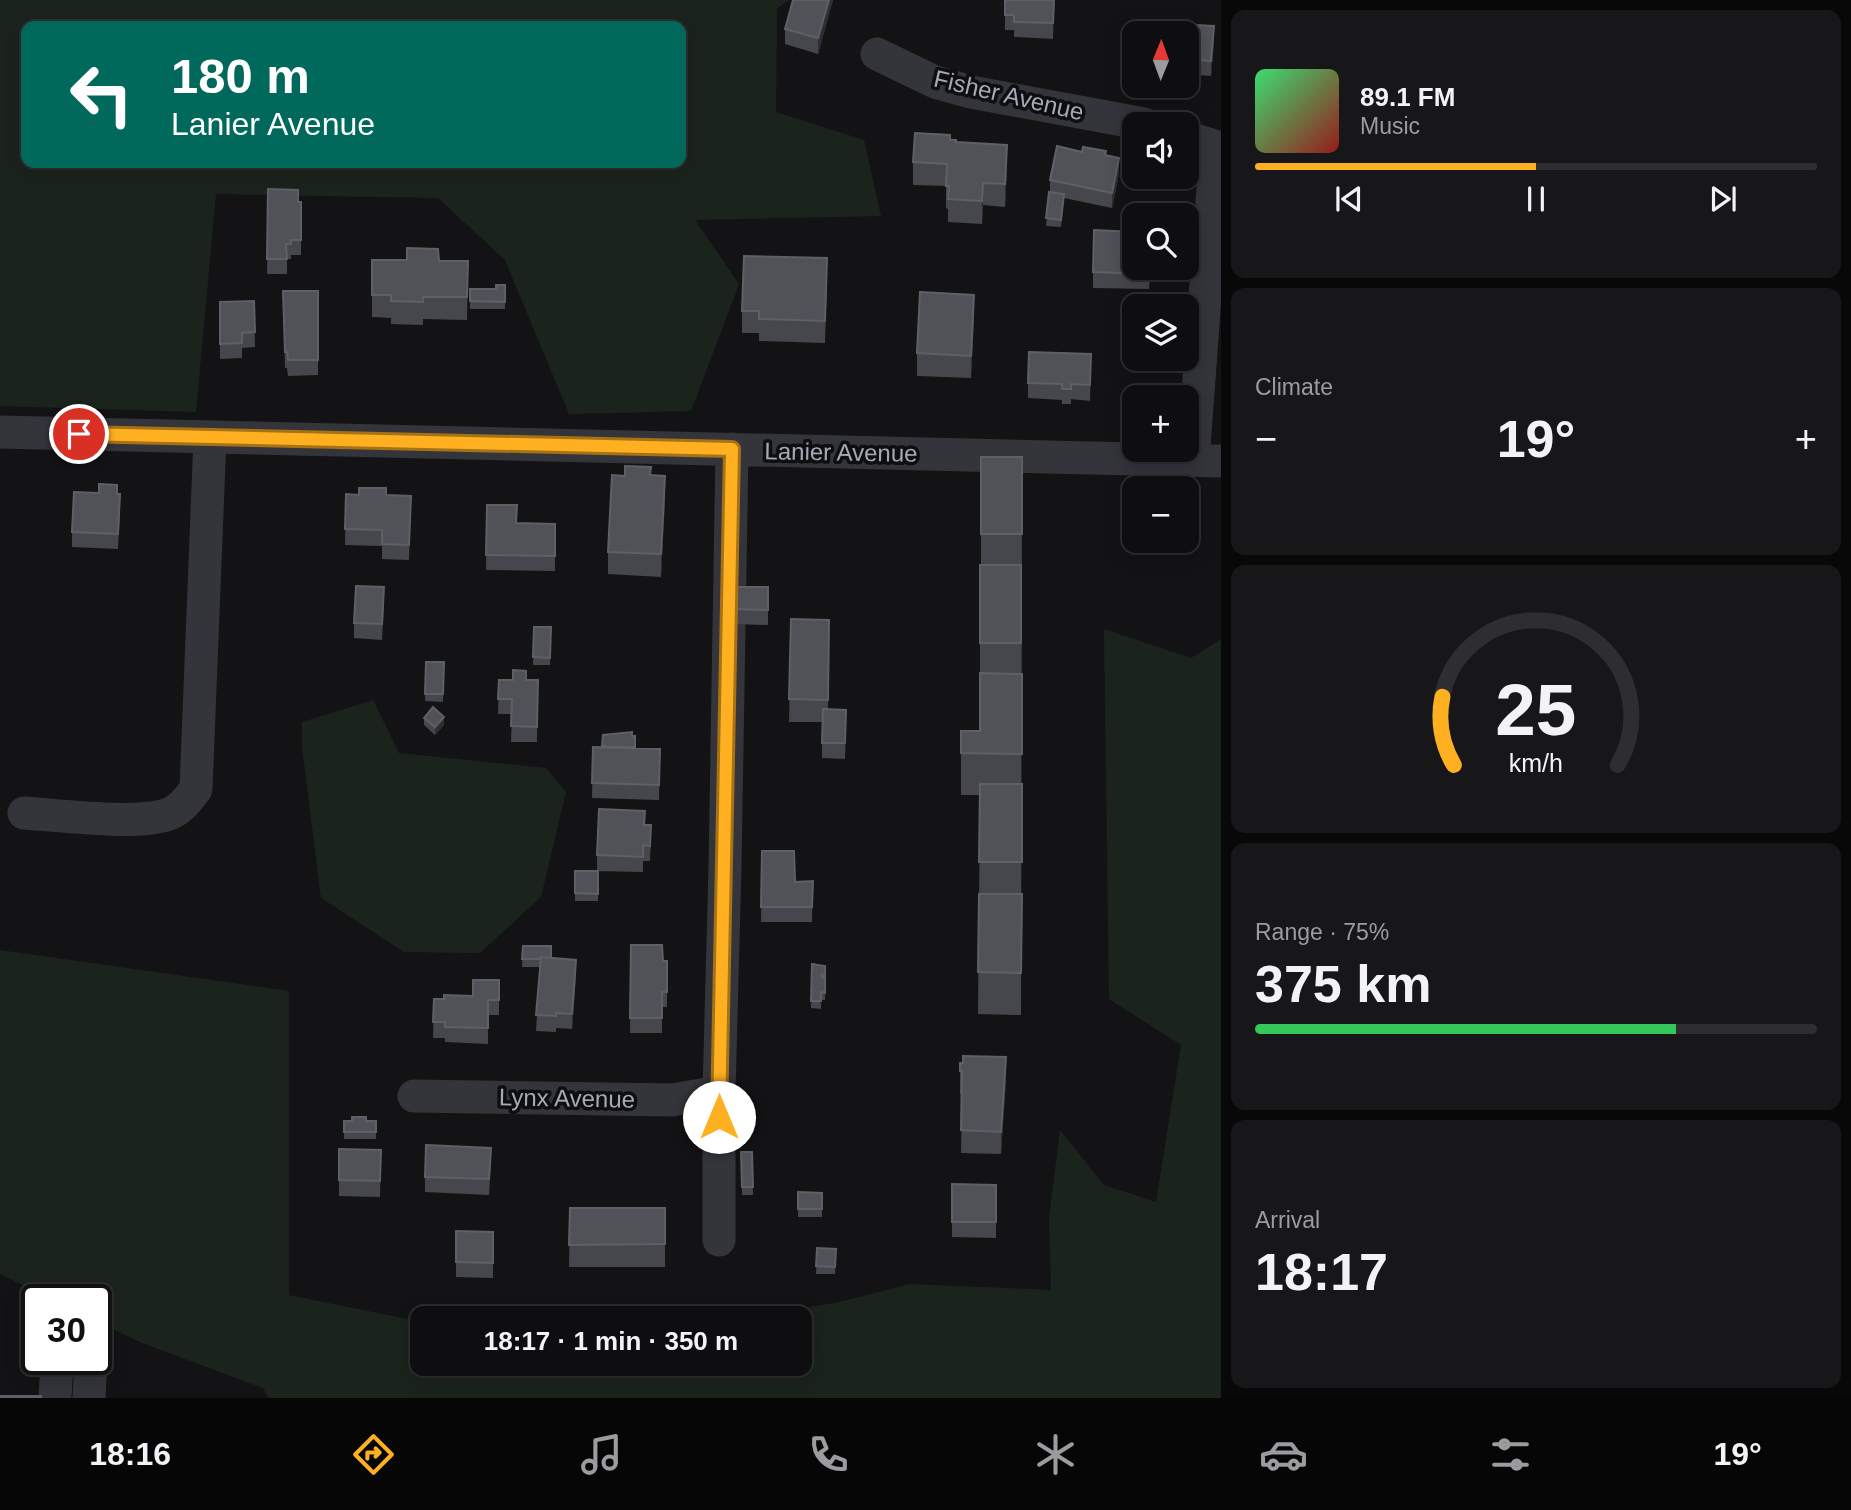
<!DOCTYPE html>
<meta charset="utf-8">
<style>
body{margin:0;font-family:Arial,sans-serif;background:#171719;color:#f1f3f6;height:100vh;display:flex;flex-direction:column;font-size:26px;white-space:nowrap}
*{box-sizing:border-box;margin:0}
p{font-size:23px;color:#9b9c9f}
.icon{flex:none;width:38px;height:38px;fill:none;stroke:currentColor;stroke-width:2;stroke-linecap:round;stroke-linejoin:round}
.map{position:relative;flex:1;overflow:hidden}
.panel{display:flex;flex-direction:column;gap:10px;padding:10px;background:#080809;width:630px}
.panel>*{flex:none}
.hud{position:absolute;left:21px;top:21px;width:665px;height:147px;border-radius:14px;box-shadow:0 4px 18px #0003,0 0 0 2px #2e2e30;background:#00695c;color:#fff;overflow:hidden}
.needle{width:46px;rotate:1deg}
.tools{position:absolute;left:1122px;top:21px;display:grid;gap:14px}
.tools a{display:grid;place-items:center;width:77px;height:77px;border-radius:14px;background:#0e0e10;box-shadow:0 4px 18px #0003,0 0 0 2px #2e2e30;font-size:35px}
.speed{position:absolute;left:21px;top:1284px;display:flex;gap:14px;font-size:35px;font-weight:700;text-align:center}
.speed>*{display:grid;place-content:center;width:91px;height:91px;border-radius:50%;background:#0e0e10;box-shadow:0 4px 18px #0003,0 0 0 2px #2e2e30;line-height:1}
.speed .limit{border:4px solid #111;border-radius:10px;background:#fff;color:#111}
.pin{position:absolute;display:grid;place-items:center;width:60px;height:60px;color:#fff;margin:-30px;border:4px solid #fff;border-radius:50%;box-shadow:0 2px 7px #0007}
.me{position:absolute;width:77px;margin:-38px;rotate:0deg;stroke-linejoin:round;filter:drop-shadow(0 0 5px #0008)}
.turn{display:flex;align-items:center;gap:24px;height:147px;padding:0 35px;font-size:32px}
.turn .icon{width:91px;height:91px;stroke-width:2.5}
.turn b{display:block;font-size:49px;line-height:60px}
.big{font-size:52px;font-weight:700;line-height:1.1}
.panel .tile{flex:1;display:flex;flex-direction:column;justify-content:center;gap:10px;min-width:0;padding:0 24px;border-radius:14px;background:#171719}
.panel .dial{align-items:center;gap:0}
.dial svg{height:182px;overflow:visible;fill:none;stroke:#2e2e30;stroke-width:7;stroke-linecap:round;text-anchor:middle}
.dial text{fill:#f1f3f6;stroke:none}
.song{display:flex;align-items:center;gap:21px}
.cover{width:84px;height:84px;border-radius:10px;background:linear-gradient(135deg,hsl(140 70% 55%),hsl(0 70% 35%))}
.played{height:7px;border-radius:4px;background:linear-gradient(90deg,#ffb021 50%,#2e2e30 50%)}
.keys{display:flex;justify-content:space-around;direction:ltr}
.heat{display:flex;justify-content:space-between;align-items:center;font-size:38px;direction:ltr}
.charge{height:10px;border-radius:5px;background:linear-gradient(90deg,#34c759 75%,#2e2e30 0)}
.trip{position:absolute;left:410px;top:1306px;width:402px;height:70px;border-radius:14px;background:#0e0e10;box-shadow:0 4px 18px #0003,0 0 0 2px #2e2e30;font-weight:700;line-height:70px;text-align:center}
.tabs{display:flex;height:112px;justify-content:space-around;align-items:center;background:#060606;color:#9b9c9f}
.tabs .icon{width:49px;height:49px}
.tabs .active{color:#ffb021}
.tabs b{font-size:32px;color:#f1f3f6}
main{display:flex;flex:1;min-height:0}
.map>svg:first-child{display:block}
.green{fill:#1b241c;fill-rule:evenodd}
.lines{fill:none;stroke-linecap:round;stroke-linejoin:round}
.minor{stroke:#34353b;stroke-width:33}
.wall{fill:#46474d}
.shaded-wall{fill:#2d2e32}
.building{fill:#505258;stroke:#5d6067;stroke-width:2}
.route-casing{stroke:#a67215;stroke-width:18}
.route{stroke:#ffb021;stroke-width:12}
.labels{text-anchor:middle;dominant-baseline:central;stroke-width:7;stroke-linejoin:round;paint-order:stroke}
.street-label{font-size:24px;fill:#a3aab7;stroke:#0e0e10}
</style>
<main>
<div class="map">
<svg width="1221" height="1398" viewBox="0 0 1221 1398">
<rect width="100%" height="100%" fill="#131315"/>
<path class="green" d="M0,0H789L777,9L776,112L864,140L881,216L695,220L739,284L691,411L569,414L505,260L438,198L216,194L196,412L0,406ZM26,26H681V163H26Z
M1104,629L1191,658L1221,639V1398H269L263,1388L142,1343L96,1321V1300H54L0,1274V950L289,991V1295L422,1322V1363H800V1318H738L835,1303L910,1284L1051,1290L1049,1218L1060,1130L1104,1185L1156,1202L1181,1045L1109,999Z
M373,700L399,753L546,768L566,792L541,897L480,953L404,952L321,898L302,746V722Z"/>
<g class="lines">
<path class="minor" d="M877,54L935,82L971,92L1144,124
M1186,137L1221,148
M0,432L1221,461
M1193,460L1216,147
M24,813C57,815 148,827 173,812C183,807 189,798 196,789L210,437
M414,1096L672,1100L719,1092
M719,1240V1092L725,867L732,449
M55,1398L57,1360
M89,1398L91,1360"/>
</g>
<path class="wall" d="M793,0H833L818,54L785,44V29Z
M1005,0H1054L1053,39L1014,37V30H1005Z
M1186,33L1214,42L1211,76L1186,74Z
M950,140L1007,168L1005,207L983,205L982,224L948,222V209L946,208V186L913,185V162Z
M1082,152L1106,156L1119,174L1112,208L1064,198L1061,227L1046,226L1050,192V180Z
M268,189L298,202H301V255H291V259H287V274H267Z
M372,260L468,261L467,320L423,319V325L391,324V318L372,317Z
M1134,268H1158V274H1150L1149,289L1093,288V272Z
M827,280L825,343L759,341V333H742V311Z
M505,285V309H470V289H496Z
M283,291H318V375L288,376L287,368H285Z
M254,301L255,347L242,348V358L220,359V302Z
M974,317L971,378L917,376V353Z
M1091,369L1090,401L1071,399V404H1062V400L1028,398V383Z
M981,457H1022L1021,1015L978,1014L980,795H961V731H980V565H981Z
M651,475L665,499L661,577L608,574V552L625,476Z
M99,493L117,494L120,510L118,549L72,547V532Z
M346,494L411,496L409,560L382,559V546L345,545Z
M487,505L517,523L555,524V571L486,570Z
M734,587H768V625L733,624Z
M384,602L382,640L354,638V623Z
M791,619L829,620L828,709L846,725L845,759L822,758V722H789Z
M534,627H551L550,665H533Z
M426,662H444L443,702L425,701Z
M499,680H538L537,742H511L512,714H498Z
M424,718L444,725L435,735L424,725Z
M603,735L632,736L635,748L660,749L659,800L592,798L593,747H602Z
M645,825L651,840L650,861H643V872L597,871V855Z
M762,851L795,882L813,881L812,922H761Z
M575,871H598V901H575Z
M631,945L663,961L667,976V1007H662V1033H630Z
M523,946L551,958L576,975L572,1029L556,1028V1032L536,1031L540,967H522Z
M812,964L825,966V1000H821V1009L811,1008Z
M499,980V1015H488V1044L445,1042V1038H433L434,999H444L473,996Z
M960,1063L1006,1080L1001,1154L961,1153L962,1094H960Z
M344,1121H376V1139H344Z
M339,1149L381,1150L380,1197L339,1196Z
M741,1152H752L753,1195H742Z
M491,1163L489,1195L425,1192V1177Z
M952,1184L996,1185V1238L952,1237Z
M798,1192L822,1193V1217H798Z
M570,1208H665V1267H569Z
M456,1231L493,1232V1278L456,1277Z
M817,1248L836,1249L835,1274H816Z"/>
<path class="shaded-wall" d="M829,0H833L818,54V38Z
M1214,26V42L1211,76V61Z
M1007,145V168L1005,207V184Z
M1119,158V174L1112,208V193Z
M983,183V205L982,224V201Z
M974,295V317L971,378V356Z
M665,476V499L661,577V554Z
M444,717V725L435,735V727Z
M576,960V975L572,1029V1014Z
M1006,1057V1080L1001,1154V1132Z"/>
<path class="building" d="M793,0H829L818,38L785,29Z
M1005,0H1054L1053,23L1014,22V15H1005Z
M1154,23L1214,26L1211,61L1186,59V33H1153Z
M915,133L950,135V140H956V142L1007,145L1005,184L983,183L982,201L948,199L949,186H946L947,164L913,162Z
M1057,146L1082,152L1083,147L1106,151L1105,155L1119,158L1112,193L1050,180Z
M268,189L298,190V202H301V240H291V244H286L287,259H267Z
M1049,192L1064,194L1061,220L1046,218Z
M1094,230L1134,232V268H1150L1149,274L1093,272Z
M407,248L438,249L439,261H468L467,297H423V302L391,301V295H372V260H407Z
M744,256L827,258L825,321L759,319V311H742Z
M496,285H505V302L470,301V289H496Z
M283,291H318V360H288L287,352H285Z
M920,292L974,295L971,356L917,353Z
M254,301L255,332L242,333V343L220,344V302Z
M1029,352L1091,354L1090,385L1071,384V389H1062V384L1028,383Z
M981,457H1022V534H981Z
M625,466L651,467L650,475L665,476L661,554L608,552L612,475L625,476Z
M99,484L117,485V494H120L118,534L72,532L74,492L99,493Z
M359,488H386V495L411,496L409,545L382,544V530L345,529L346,494L359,495Z
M487,505H517L516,523L555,524V556L486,555Z
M980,565H1021V643H980Z
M356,586L384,587L382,624L354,623Z
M734,587H768V610L733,609Z
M791,619L829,620L828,700L789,699Z
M534,627H551L550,658L533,657Z
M426,662H444L443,694H425Z
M513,670L526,671V680H538L537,727L511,726L512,699H498L499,680H513Z
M980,673L1022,674V754L961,753V731H980Z
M433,707L444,717L435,727L424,718Z
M823,709L846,710L845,743H822Z
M632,732V736H635V747H606V746H602L603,735Z
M593,747L660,749L659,785L592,783Z
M980,784H1022V862H979Z
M599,809L645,811L644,825H651L650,846L643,845V857L597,855Z
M762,851H794L795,882L813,881L812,907H761Z
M575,871H598V894L575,893Z
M979,894H1022L1021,973L978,972Z
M631,945H662L663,961H667V992H662V1018H630Z
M523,946H551V958L541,957L540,959H522Z
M541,957L576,960L572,1014L556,1013V1016L536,1015Z
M812,964L825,966V975L822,974V977H825V993L821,992V1001H811Z
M473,980H499V1000H488V1028L445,1027V1022H433L434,999H444V995L473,996Z
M963,1056L1006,1057L1001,1132L961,1130L962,1071H960V1063H963Z
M352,1117H366V1121H376V1132H344V1121H352Z
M426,1145L491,1148L489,1179L425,1177Z
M339,1149L381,1150L380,1181L339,1180Z
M741,1152H752L753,1187H742Z
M952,1184L996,1185V1222H952Z
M798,1192L822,1193V1209H798Z
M570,1208H665V1244L569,1245Z
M456,1231L493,1232V1263L456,1262Z
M817,1248L836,1249L835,1267L816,1266Z
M0,1396H41V1398H0Z"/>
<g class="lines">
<defs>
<path id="route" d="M79,434L732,449L719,1117"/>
</defs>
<use href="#route" class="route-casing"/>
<use href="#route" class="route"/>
</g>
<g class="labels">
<g class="street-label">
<text transform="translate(1009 95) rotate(13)">Fisher Avenue</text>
<text transform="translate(841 452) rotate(1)">Lanier Avenue</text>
<text transform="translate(567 1098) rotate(1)">Lynx Avenue</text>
</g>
</g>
</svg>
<div class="tools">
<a><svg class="needle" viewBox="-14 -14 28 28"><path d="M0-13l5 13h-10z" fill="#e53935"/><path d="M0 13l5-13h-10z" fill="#9b9c9f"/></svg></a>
<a><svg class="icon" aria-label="sound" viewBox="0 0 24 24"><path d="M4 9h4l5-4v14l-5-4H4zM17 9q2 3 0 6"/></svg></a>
<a><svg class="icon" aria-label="search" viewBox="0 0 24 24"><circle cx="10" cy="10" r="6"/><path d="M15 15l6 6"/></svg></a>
<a><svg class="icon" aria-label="layers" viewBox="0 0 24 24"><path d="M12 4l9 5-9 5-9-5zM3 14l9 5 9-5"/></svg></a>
<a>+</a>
<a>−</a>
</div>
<div class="speed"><div class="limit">30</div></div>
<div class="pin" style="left:79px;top:434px;background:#d93025"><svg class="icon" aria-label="arrive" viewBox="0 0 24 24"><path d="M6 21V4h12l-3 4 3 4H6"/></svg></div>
<svg class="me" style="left:719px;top:1117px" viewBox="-20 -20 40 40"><circle r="19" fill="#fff"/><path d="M0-13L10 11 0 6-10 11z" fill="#ffb021"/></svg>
<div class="trip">18:17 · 1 min · 350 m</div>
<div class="hud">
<div class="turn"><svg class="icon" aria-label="left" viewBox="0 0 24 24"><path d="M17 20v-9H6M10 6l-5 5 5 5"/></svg><div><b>180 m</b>Lanier Avenue</div></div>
</div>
</div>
<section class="panel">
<div class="tile">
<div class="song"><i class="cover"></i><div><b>89.1 FM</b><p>Music</p></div></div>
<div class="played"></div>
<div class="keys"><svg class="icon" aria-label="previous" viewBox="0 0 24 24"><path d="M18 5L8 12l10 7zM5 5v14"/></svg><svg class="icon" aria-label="pause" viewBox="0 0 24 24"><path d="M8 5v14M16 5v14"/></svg><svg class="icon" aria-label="next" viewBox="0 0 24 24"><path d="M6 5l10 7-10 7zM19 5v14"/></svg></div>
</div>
<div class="tile"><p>Climate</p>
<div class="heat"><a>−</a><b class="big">19°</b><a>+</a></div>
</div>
<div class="tile dial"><svg viewBox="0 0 100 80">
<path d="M14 69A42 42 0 1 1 86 69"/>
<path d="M14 69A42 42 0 0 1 9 39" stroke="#ffb021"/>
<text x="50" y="56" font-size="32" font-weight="700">25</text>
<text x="50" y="72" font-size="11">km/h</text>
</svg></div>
<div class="tile"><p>Range · 75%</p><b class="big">375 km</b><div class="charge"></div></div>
<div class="tile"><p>Arrival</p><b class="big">18:17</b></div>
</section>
</main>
<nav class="tabs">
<b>18:16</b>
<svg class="icon active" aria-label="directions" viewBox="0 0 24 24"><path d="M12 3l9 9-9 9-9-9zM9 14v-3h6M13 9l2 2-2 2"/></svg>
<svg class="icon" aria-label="music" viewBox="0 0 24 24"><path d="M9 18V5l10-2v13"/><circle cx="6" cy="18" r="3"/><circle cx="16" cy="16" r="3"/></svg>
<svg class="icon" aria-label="phone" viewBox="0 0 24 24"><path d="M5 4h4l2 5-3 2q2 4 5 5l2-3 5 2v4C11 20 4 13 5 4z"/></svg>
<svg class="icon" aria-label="climate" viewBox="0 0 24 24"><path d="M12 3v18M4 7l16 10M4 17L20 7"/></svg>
<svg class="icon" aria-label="car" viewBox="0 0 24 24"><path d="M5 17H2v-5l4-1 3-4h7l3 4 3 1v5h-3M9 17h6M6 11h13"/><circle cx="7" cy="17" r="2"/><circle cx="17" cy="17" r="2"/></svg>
<svg class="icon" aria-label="filters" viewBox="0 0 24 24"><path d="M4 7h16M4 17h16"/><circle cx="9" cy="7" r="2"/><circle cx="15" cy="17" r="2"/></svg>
<b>19°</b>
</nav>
